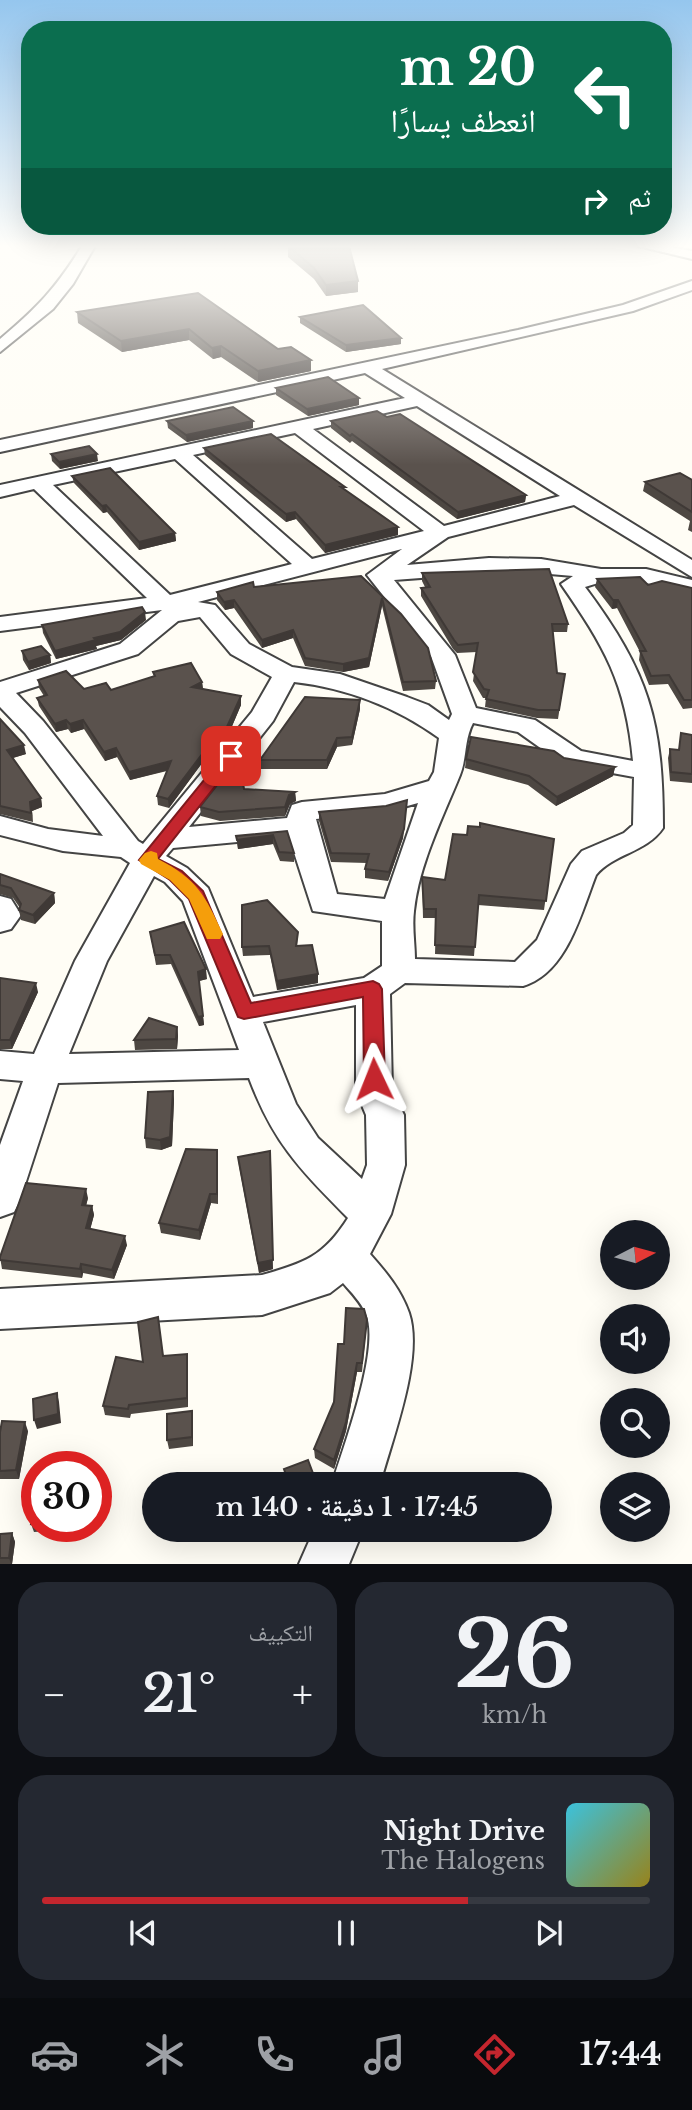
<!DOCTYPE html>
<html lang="ar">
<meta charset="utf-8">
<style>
body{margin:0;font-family:"Libre Baskerville","Noto Naskh Arabic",serif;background:#242831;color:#f1f3f6;direction:rtl;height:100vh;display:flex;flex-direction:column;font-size:26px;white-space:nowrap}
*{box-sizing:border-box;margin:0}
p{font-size:23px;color:#9ea1a6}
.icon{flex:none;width:38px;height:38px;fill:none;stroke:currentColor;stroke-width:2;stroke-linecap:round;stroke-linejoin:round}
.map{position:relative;height:1564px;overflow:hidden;direction:ltr}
.drawer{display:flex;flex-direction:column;gap:18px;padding:18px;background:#0d0f14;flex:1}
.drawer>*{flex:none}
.hud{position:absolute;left:21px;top:21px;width:651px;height:214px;border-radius:28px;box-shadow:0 7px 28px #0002;direction:rtl;background:#0b6e4f;color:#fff;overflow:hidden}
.needle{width:46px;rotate:84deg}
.tools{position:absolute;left:600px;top:1220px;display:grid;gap:14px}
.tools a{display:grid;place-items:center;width:70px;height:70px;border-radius:50%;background:#171b24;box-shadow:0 7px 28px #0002;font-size:35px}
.speed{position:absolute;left:21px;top:1451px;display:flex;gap:14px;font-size:35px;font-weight:700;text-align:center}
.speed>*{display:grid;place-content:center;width:91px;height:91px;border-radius:50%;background:#171b24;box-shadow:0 7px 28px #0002;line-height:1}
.speed .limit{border:10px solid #d22;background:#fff;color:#111}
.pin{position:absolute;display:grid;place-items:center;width:60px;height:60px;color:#fff;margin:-30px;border-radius:14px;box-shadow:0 4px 10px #0006}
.me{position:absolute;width:77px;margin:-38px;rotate:358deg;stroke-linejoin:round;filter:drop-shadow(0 0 5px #0008)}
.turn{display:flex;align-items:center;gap:24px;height:147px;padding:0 21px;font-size:32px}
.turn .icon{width:91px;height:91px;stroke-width:2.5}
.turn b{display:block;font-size:49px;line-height:60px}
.then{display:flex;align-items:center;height:66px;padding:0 21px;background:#0003;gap:14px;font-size:26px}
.big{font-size:52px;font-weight:600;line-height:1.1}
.drawer .tile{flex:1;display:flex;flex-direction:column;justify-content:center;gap:10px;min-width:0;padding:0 24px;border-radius:28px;background:#242831}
.drawer .dial{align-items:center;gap:0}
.dial b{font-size:91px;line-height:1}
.song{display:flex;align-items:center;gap:21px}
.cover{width:84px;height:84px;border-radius:10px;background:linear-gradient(135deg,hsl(190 70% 55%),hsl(50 70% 35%))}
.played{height:7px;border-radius:4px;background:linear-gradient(90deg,#c4262e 70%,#363941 70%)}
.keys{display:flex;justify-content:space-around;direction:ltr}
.heat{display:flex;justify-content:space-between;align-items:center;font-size:38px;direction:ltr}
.drawer .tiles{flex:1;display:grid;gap:18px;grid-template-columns:1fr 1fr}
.tile:last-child{grid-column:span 2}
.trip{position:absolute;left:142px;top:1472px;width:410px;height:70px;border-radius:35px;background:#171b24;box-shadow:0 7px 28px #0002;font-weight:600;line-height:70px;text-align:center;direction:rtl}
.tab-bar{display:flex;height:112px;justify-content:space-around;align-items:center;background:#090b0e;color:#9ea1a6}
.tab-bar .icon{width:49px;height:49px}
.tab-bar .active{color:#c4262e}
.tab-bar b{font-size:32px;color:#f1f3f6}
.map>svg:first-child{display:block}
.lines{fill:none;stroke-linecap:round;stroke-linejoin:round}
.minor-casing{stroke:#444;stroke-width:4}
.minor{fill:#fff;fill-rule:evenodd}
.wall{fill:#4d4742}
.shaded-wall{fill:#3f3936}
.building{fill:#5a524d;stroke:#3f3936;stroke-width:2}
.route{fill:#c4262e;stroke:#7f191e;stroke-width:2}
.slow{fill:#f59e0b}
</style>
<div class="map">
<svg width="692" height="1564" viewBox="0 0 692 1564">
<rect width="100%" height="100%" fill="#fffdf5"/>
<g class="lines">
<defs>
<path id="minor" d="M82,246H95L73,284L53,309L0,352V339C38,307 56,288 82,246Z
M638,246H664L692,251V259Z
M692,281V290L633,311L382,369L692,560V577L574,505L448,537L407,565L489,558L541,559L601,569H646L692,580V594C656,585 622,574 585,587C650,674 663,722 663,828C646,853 614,853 596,875C581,913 567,973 523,986L405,983L390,994L392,1091L404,1115L405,1165L391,1214L370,1254C386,1272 401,1290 409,1313C424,1358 392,1439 380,1484H332C343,1448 381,1347 366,1314C361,1302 351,1292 343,1283L330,1293L262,1315L0,1329V1289L262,1275C305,1263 324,1256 348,1218C300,1169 274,1144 249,1078L58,1083L20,1200L14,1212L0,1217V1145L23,1081L0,1079V1051L34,1054L75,961L130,863L121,857L63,851L0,835V816L48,829L103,836L25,733L0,707V682L120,644L162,610L0,631V617L147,598L34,489L0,497V485L405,398L365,373L0,452V440L518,330L623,305ZM417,406L560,496L444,526L313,429ZM295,433L424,531L312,559L193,455ZM175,459L292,564L170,595L53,485ZM402,549L367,575L431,656L452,714L449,720L428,705L407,697L340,674L292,667L249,644L215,605L198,602ZM515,571L573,576L561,584C604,646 626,683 633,761L581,751L535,720L476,708L455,655L394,580ZM200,617L231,654L272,677L252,712L143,844L138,841L43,721L16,693L138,654L178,621ZM294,682C347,688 396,707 439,738L434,772L429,781L385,794L302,802L292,805L287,818L189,827L273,721ZM473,723L518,732L563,764L634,777L633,825L624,833L582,851L571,864L537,940L515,962L415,959C415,944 412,927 414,911C419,864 443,817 460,775C467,758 464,740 473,723ZM418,803L385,899L337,894L316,819L386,812ZM289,837L313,911L382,921V966L364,978L253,997L208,888L187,868L166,856L173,848ZM154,876L165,882L183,901L239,1050L69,1054L107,961ZM356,1005V1091L366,1115L367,1165L362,1179L318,1138L296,1104L263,1022Z
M0,896L11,899L21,915L11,929L0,932Z
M314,1530H363L349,1564H299Z"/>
</defs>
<use href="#minor" class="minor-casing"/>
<use href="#minor" class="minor"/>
</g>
<path class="wall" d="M288,246L358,281V292L326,296L314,279L288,257Z
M198,293L278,349L311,371L258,382L221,357L213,359L189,340L122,352L78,323L77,312Z
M300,317L401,338V344L346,352L300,323Z
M276,388L359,405L308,416L276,395Z
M387,417L526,495L525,502L457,519L352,441L350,443L331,428V421Z
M167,421H253V428L187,442L168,428Z
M204,448L345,490L398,535L325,553L296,519L286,522L205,455Z
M51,454L98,461L60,469L52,461Z
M72,476L175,533L176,541L139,550L107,512L103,513L74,483Z
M692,480V532L688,530L690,521L643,491L645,482Z
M422,573L568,624L567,632H553L557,673L565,674L558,719L537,718L485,707L486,698H483L473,681L477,652L457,653L453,649L421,596V588L425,587L422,581Z
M361,576L401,614L436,681L435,689L403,691L382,606L369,667L343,672L305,666L293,638L262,648L234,608L225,610L217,600V592L254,587Z
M597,579L648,585L692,588V708L683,709L668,684L649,685L639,660L640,652L617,608L612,609L595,587Z
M146,620L121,640L96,646L97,649L56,659L43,633L42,625Z
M22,651L50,655L51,663L29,670L23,660Z
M153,672L202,682L203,689L241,705L227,738L222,736L169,808L158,805L157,796L167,771L130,780L117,757L105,761L84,729L71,733L68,729L56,732L39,706L37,698L44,696L39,688L38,680L84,689L111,690L154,676Z
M360,709L352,745L337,747L327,769H260V760Z
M0,719L26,754L13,758L41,798L42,807L32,811L33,822L0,814Z
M692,735V783L670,781L668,758L670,749L678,750Z
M564,758L615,767L613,776L556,806L528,785L465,768L466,759Z
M244,789L295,792L296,801L290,804L285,816L220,821L201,816L200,807Z
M407,800L403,838L388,881L365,878V869L367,863L331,862L319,821V812L386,806Z
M287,831L294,853V862L280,861L273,844L238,849L236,836Z
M467,835L554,839L544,910L478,905L474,956L435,954L436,918H423L422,877L445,880Z
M0,874L54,893L55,903L35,924L21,920L19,910L20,908L13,898L0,894Z
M150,932L207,979L199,981L204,1025L199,1026L171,964L156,965Z
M298,932L297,946L318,974V983L277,990L270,955L243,956L242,947Z
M0,978L38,992L12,1049H0Z
M177,1027L178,1036L177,1049L135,1050L134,1040Z
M173,1091L174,1100L172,1146L161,1150L146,1148L145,1138Z
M217,1150L218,1204L211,1203L200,1240L161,1233L159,1223Z
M238,1157L273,1269L259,1273L239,1166Z
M88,1198L86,1205L92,1206L94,1215L90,1229L127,1245L114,1279L83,1273L82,1278L2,1269L0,1257Z
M367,1320L362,1372H357L346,1431L334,1469L315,1458L314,1449L334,1402L344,1344Z
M187,1354L188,1363V1407L131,1414L130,1418L105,1415L103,1406L143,1362L164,1356Z
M192,1411L193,1419V1446L169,1449L167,1440Z
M28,1431L19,1479H0V1432Z
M284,1469L317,1484H286L284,1478Z
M37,1473V1526H66V1530L34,1532L31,1524Z
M288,1530H311L308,1537Z
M12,1533L15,1542L12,1564H0V1534Z"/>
<path class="shaded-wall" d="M358,281V292L326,296V285Z
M189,329V340L122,352L121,341Z
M401,338V344L346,352V345Z
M221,346V357L213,359L212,348Z
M311,360V371L258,382V371Z
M359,398V405L308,416L307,409Z
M253,421V428L187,442L186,435Z
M97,454L98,461L60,469L59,462Z
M526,495L525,502L457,519L458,512Z
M106,505L107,512L103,513L102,506Z
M295,512L296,519L286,522V514Z
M398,527V535L325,553V545Z
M175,533L176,541L139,550V542Z
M382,598V606L369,667L343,672V664Z
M234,600V608L225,610L224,602Z
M613,600H618L617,608L612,609Z
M145,612L146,620L121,640L96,646L97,649L56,659L55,651L94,638Z
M293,630V638L262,648V640Z
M50,655L51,663L29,670L28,662Z
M202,682L203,690L192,687Z
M241,696V705L227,738L226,729Z
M360,700V709L352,745V737Z
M66,720L68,729L56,732L55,724Z
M83,720L84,729L71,733L70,724Z
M222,728V736L169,808L168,799Z
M337,738V747L327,769V760Z
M24,745L26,754L9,759L7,750Z
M116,748L117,757L105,761L104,752Z
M171,761L172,769L130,780L129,772Z
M615,767L613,776L556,806L557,797Z
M295,792L296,801L290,804L285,816V807L289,795Z
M41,798L42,807L32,811L33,822L30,802Z
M407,800L403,838L388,881L389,872Z
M273,835V844L238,849L237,840Z
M54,893L55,903L35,924L33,915Z
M206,969L207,979L199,981L198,972Z
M318,974V983L277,990V981Z
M36,983L38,992L12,1049L10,1040Z
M203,1016L204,1025L199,1026L198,1017Z
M177,1027L178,1036L177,1049L176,1039Z
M173,1091L174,1100L172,1146L161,1150L160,1140Z
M217,1150L218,1159V1204L217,1194Z
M271,1161L273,1269L259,1273L258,1263Z
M86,1189L88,1198L84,1214L82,1205Z
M210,1194L211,1203L200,1240L199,1230Z
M92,1206L94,1215L88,1238L86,1228Z
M125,1236L127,1245L114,1279L112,1270Z
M81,1264L83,1273L82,1278L80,1269Z
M187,1354L188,1363V1407L187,1398Z
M357,1363V1372L346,1431L334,1469V1460Z
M57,1393L59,1402L61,1423L37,1429L34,1420Z
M192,1411L193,1419V1446L192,1437Z
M25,1422L28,1431L19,1479L16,1470Z
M12,1533L15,1542L12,1564H11L9,1558Z"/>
<path class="building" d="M288,246H349L358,281L326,285L314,268Z
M198,293L278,349L291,347L311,360L258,371L221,346L212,348L189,329L121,341L77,312Z
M363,305L401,338L346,345L300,317Z
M328,377L359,398L307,409L276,388Z
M233,407L253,421L186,435L167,421Z
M377,411L387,417L400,414L526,495L458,512L352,434L350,436L331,421Z
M271,434L345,487H341L398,527L325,545L295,512L286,514L204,448Z
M89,446L97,454L59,462L51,454Z
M110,468L175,533L139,542L106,505L102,506L72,476Z
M680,473L692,480V512L645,482Z
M549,569L568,624H552L557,673L565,674L559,710H538L486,699L489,690L484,689L473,672L478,643L458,645L454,640L421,588L430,587L422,573Z
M361,576L401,614L428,648L436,681L403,682L382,598L369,658L343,664L305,658L293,630L262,640L234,600L224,602L217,592L253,582L254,587Z
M640,577L648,585L662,581L692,588V700H684L669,675L651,676L640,651H646L618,600H613L597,579Z
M142,607L145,612L120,632L94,638L96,640L55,651L42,625Z
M41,646L50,655L28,662L22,651Z
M191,663L202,682L192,687L241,696L226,729L222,728L168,799L157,796L171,761L129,772L116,748L104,752L83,720L70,724L66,720L55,724L37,698L47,695L38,680L66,671L84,689L106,683L111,690L155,676L153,672Z
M305,697L360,700L352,737L337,738L327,760H260Z
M0,719L24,745L7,750L41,798L30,802L31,813L0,806Z
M681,733L692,735V774L671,772L670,749L679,750Z
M471,737L554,751L564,758L615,767L557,797L529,776L466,759Z
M222,779L243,783L244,789L295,792L289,795L285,807L219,812L200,807Z
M407,800L404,829L389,872L365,869L369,854L331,853L319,812L386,806Z
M480,823L554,839L546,901L479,895L475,947L435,945L436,909H424L422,877L445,880L453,834L467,835L468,826L480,827Z
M287,831L294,853L279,852L273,835L237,840L236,836Z
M0,874L54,893L33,915L19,910L21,904L11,888L0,885Z
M267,900L298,932L296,946L312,945L318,974L277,981L269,946L242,947V905Z
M184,922L206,969L198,972L203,1016L198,1017L170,955H155L150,932Z
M0,978L36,983L10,1040H0Z
M149,1018L177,1027L176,1039L134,1040Z
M173,1091L170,1137L160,1140L145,1138L148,1092Z
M186,1149L217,1150V1194H210L199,1230L159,1223Z
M270,1151L273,1260L258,1263L238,1157Z
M26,1183L86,1189L82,1205L92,1206L86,1228L125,1236L112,1270L81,1264L80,1269L0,1260V1257Z
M346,1308L364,1309L367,1320L362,1363H357L346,1422L334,1460L314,1449L334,1402L338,1344H344Z
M158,1317L163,1356L187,1354V1398L129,1405L128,1409L103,1406L116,1357L143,1362L138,1322Z
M57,1393L58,1414L34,1420L33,1399Z
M192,1411V1437L167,1440V1414Z
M2,1421L25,1422L16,1470L0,1471V1432Z
M308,1460L317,1484H289L284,1469Z
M64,1462L63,1466H37L38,1463Z
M37,1473V1523L31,1524Z
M12,1533L9,1558H0V1534Z"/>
<linearGradient id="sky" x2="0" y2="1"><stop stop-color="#95c6ee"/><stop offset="0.53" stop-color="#fffefa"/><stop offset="1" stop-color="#fffefa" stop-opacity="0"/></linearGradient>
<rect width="692" height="465" fill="url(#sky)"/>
<path class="route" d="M231,752L239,756L158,859L182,871L203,891L251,1003L373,981L379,984L382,989L385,1079L382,1085H367L364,1079L363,997L244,1019L238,1017L189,899L170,880L139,860L226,753Z"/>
<path class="slow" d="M151,851L157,853L158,859C197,879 205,895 223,934L220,939H207L189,899L170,880L141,864L139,860L145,853Z"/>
</svg>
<div class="tools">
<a><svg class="needle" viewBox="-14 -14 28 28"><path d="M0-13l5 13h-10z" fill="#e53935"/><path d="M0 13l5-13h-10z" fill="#9ea1a6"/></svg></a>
<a><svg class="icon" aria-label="sound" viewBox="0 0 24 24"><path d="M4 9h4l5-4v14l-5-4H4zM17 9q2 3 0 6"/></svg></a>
<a><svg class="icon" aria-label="search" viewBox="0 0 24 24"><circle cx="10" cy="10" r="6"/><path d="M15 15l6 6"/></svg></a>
<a><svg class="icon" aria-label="layers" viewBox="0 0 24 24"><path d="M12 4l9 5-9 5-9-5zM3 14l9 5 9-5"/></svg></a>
</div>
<div class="speed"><div class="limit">30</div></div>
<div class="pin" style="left:231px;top:756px;background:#d93025"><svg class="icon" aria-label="arrive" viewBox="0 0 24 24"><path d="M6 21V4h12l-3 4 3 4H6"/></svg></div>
<svg class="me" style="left:374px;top:1079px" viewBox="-20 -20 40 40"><path d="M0-17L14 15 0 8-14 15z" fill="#c4262e" stroke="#fff" stroke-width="4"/></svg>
<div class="trip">17:45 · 1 دقيقة · 140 m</div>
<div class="hud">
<div class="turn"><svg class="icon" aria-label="left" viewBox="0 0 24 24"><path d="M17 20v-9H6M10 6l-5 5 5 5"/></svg><div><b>20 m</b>انعطف يسارًا</div></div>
<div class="then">ثم<svg class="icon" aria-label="right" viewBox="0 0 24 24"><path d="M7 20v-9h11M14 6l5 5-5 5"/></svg></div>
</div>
</div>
<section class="drawer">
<div class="tiles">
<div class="tile dial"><b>26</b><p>km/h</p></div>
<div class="tile"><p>التكييف</p>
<div class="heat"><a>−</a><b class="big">21°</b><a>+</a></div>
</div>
<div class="tile">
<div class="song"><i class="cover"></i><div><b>Night Drive</b><p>The Halogens</p></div></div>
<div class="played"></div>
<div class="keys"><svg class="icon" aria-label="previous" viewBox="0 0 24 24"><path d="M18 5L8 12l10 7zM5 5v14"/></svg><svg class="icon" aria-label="pause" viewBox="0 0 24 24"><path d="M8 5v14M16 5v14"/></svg><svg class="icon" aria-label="next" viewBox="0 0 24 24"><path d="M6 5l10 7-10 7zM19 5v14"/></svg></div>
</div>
</div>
</section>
<nav class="tab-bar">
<b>17:44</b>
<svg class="icon active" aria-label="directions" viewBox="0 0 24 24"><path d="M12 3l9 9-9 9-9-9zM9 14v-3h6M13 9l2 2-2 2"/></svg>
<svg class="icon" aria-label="music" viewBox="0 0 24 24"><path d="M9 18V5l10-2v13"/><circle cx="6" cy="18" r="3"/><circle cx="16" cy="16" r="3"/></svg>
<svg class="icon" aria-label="phone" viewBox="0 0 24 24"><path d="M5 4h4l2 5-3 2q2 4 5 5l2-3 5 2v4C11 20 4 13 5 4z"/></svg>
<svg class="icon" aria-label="climate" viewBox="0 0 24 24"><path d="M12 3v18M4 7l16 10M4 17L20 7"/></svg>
<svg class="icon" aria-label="car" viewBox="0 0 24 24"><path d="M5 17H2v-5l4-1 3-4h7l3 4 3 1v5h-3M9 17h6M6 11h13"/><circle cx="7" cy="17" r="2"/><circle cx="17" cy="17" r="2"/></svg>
</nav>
